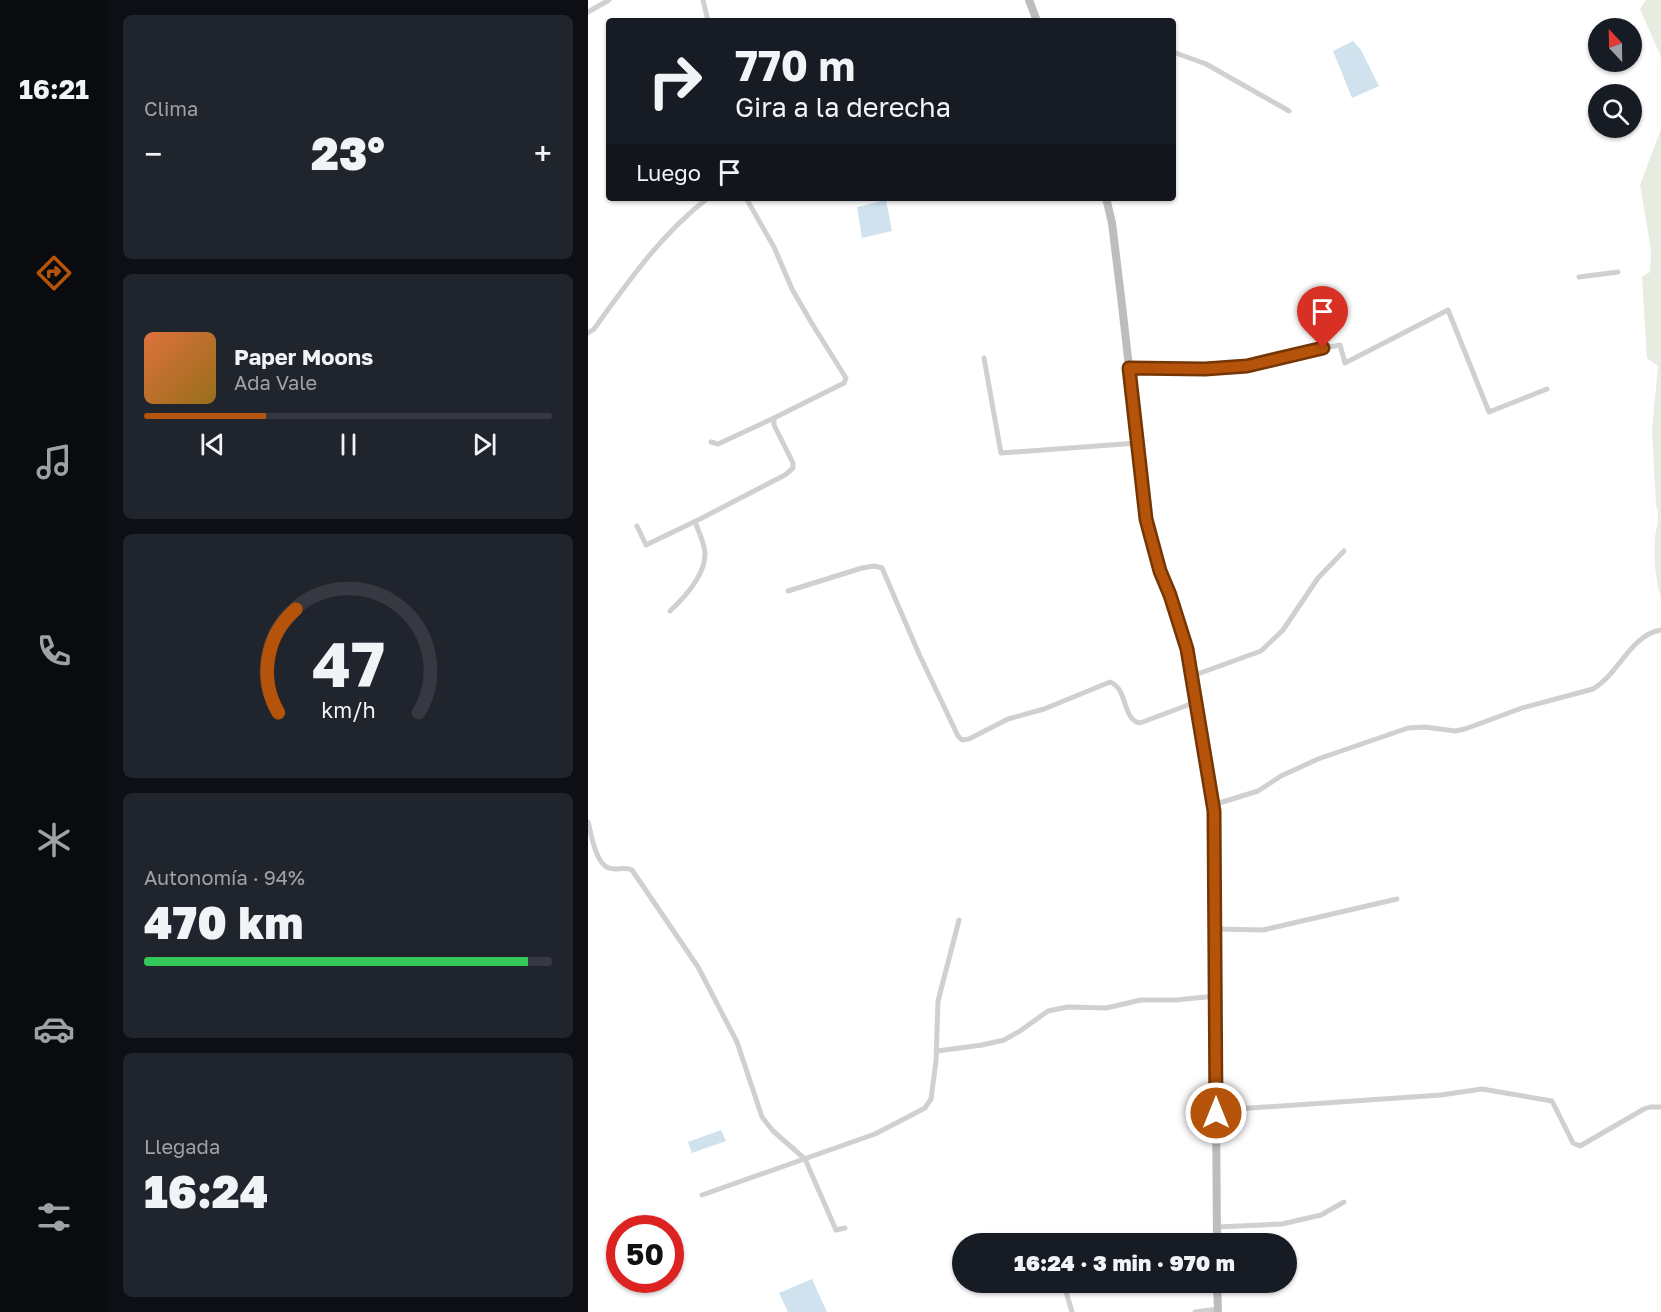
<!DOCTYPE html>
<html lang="es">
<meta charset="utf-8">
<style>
body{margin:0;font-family:"Golos Text",sans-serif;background:#20242c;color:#f1f3f6;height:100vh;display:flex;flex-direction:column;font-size:22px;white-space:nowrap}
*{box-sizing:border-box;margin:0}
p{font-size:20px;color:#9ea1a6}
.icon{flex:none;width:33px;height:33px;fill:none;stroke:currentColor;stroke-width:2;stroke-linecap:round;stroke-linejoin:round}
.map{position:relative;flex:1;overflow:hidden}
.drawer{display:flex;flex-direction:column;gap:15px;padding:15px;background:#0d0f14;width:480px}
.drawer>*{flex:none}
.guide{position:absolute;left:18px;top:18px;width:570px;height:183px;border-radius:6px;box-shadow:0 2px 4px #0004;background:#171b24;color:#f1f3f6;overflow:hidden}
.needle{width:39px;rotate:338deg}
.buttons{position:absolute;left:1000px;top:18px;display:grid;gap:12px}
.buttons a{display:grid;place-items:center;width:54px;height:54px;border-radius:50%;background:#171b24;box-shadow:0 2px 4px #0004;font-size:30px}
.speed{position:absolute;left:18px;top:1215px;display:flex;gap:12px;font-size:30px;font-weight:700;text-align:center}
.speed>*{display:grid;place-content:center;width:78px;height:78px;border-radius:50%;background:#171b24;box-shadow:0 2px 4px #0004;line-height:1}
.speed .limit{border:9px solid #d22;background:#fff;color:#111}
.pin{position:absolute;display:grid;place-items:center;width:51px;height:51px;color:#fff;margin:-62px -26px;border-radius:50% 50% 50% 0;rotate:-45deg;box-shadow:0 0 6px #0007}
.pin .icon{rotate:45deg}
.me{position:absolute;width:66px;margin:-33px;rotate:0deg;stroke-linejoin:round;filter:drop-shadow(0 0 4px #0008)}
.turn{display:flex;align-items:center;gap:21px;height:126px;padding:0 30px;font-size:27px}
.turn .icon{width:78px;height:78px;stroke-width:2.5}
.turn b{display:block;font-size:42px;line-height:51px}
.then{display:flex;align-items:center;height:57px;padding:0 30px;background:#0003;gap:12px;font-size:22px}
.big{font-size:45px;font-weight:800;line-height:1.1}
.drawer .tile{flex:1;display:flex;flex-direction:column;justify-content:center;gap:9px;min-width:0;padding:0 21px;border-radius:9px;background:#20242c}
.drawer .dial{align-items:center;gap:0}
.dial svg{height:156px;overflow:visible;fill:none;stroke:#363941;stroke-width:7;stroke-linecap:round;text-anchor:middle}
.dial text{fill:#f1f3f6;stroke:none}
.song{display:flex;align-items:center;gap:18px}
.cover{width:72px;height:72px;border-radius:9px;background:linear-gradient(135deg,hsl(20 70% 55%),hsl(40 70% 35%))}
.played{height:6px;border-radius:3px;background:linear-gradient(90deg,#b45309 30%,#363941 30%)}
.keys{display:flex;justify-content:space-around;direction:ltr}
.heat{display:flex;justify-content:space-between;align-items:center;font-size:33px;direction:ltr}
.charge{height:9px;border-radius:4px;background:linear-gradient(90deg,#34c759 94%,#363941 0)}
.trip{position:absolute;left:364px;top:1233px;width:345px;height:60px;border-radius:30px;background:#171b24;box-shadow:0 2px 4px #0004;font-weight:800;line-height:60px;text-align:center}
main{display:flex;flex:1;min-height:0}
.menu{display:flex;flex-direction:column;width:108px;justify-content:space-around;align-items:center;background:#090b0e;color:#9ea1a6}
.menu .icon{width:42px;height:42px}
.menu .on{color:#b45309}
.menu b{font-size:27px;color:#f1f3f6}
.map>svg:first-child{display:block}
.green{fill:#e6ecdf}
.water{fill:#cfe2ee}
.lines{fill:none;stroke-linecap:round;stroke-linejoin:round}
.street{stroke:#d0d0d0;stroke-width:5}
.secondary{stroke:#bdbdbd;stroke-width:8}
.route-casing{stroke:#753606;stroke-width:15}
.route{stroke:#b45309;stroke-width:10}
</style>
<main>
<nav class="menu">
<b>16:21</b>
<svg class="icon on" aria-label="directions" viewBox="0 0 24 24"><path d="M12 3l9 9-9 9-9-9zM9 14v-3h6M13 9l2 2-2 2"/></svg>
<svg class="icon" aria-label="music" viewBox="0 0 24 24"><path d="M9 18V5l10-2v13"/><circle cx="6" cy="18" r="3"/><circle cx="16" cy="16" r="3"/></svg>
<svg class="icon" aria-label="phone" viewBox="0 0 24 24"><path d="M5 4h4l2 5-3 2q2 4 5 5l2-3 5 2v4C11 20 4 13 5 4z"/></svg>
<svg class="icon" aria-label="climate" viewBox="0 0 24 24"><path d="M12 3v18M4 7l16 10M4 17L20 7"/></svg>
<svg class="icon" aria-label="car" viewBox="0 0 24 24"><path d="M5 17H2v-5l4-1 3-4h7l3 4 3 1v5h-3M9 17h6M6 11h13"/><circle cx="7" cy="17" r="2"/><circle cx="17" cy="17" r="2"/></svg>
<svg class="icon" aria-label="filters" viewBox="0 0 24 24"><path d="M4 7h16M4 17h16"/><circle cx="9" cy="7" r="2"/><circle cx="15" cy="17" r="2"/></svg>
</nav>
<section class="drawer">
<div class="tile"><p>Clima</p>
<div class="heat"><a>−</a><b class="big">23°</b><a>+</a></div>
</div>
<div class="tile">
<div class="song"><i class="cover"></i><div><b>Paper Moons</b><p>Ada Vale</p></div></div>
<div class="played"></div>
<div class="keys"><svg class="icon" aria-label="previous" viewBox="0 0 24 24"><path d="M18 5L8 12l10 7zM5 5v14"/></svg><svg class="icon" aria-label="pause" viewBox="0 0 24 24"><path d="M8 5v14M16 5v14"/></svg><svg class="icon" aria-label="next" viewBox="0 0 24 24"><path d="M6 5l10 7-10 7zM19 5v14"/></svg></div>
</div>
<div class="tile dial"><svg viewBox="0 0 100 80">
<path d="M14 69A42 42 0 1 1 86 69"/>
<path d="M14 69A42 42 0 0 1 23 16" stroke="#b45309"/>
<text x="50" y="56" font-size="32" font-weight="700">47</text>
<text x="50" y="72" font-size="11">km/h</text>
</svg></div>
<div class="tile"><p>Autonomía · 94%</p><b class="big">470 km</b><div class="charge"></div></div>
<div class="tile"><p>Llegada</p><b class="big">16:24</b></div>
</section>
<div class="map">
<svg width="1073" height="1312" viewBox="0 0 1073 1312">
<rect width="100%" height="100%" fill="#fff"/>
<path class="green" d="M1058,0H1073V57L1052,9Z
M1073,129V597C1067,578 1066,559 1067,539C1068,525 1073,519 1068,505L1064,430L1070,366L1059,358L1054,277L1062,272L1063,250L1052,185Z"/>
<path class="water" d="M765,41L773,50L791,86L764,98L745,51Z
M298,200L304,231L274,238L269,207Z
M133,1130L138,1141L104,1153L100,1142Z
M224,1279L239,1312H200L191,1293Z"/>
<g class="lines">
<path class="street" d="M115,0L120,21
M0,12L21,0
M585,52L618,64L701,111
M991,277L1030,272
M0,333L6,329C40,282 73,234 120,198
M396,358L413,453L549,443
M541,368L617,369L659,366L701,355L752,345L757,363L860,310L901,412L959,389
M123,442L130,444L186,418
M49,526L58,545L112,519L197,475L205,468V463L186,425V418L256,383L258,378L223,322L204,289L186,247L158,198
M200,591L274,568L286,566L294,568L331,654L370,736L374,740L381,739L420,719L456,709L522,682C540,688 534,720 552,723L608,702
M82,611C97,597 117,576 117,554C117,544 111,532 107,522
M604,676L673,651L695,630L730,578L756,551
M625,805L670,791L693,776L730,759L820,728L837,727L867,731L877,729L934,708L1005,689C1031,674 1042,635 1073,630
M0,822C3,833 8,865 21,868C29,871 36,866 44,870L110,967L149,1042L174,1117L185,1131L217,1159L248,1230L257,1228
M628,929L675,930L809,899
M349,1051L394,1045L416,1040L432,1031L460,1011L480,1007L518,1008L553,1000H588L628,996
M628,1113L648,1109L853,1095L894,1089L964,1101L985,1143L992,1146L1056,1109L1062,1107H1073
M114,1195L287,1134L337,1108L343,1099L348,1061L350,1001L371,920
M629,1227L694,1224L733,1215L756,1202
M476,1285L484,1312
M607,1312L630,1309"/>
<path class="secondary" d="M441,0L449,21
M518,198L524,223L534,305L558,519L572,571L582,595L599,649L626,811L629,1244
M629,1282L630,1312"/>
</g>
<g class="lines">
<defs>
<path id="route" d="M628,1113L626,811L599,649L582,595L572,571L558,519L541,368L617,369L659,366L735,348"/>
</defs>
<use href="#route" class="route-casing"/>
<use href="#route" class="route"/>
</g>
</svg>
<div class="buttons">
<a><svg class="needle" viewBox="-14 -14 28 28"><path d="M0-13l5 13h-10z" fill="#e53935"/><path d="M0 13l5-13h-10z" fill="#9ea1a6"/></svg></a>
<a><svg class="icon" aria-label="search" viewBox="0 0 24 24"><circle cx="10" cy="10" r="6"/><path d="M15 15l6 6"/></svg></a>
</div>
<div class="speed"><div class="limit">50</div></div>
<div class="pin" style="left:735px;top:348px;background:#d93025"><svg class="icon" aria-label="arrive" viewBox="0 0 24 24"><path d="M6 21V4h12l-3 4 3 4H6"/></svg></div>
<svg class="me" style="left:628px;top:1113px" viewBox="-20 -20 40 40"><circle r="17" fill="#b45309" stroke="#fff" stroke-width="3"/><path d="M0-11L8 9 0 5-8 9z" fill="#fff"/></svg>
<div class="trip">16:24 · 3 min · 970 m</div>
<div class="guide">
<div class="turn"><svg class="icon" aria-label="right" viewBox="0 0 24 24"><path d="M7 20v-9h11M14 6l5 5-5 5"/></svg><div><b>770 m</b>Gira a la derecha</div></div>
<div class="then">Luego<svg class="icon" aria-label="arrive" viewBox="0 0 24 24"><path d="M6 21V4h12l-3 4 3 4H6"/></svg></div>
</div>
</div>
</main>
